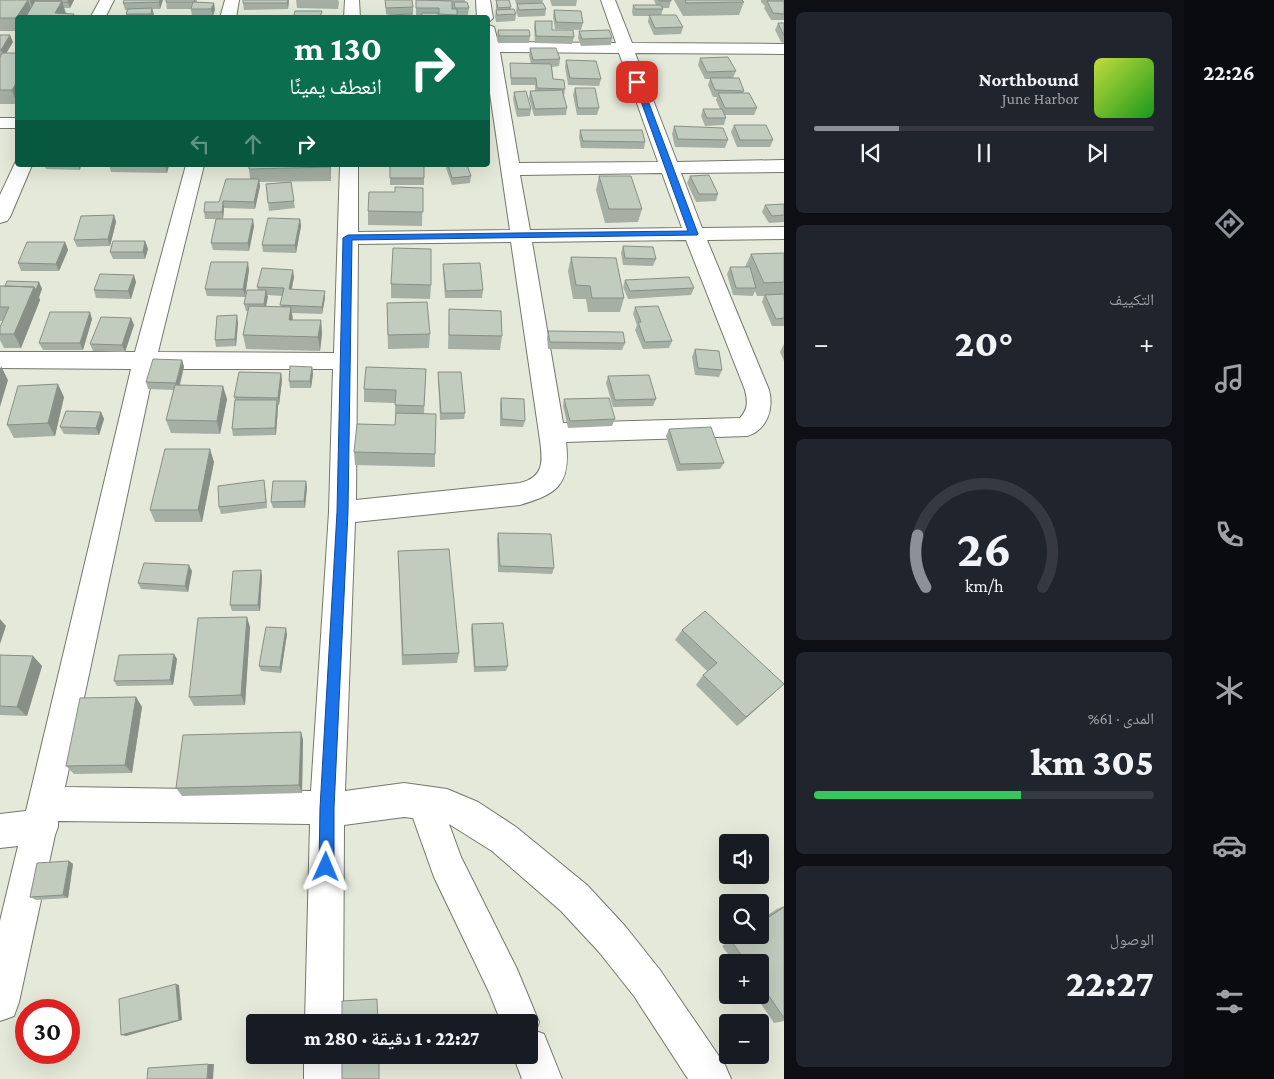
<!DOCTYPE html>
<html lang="ar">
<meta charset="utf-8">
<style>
body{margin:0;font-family:"Crimson Pro","Noto Naskh Arabic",serif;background:#20242c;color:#f1f3f6;direction:rtl;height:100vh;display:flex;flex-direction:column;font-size:19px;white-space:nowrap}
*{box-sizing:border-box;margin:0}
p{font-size:16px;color:#9ea1a6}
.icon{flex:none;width:28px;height:28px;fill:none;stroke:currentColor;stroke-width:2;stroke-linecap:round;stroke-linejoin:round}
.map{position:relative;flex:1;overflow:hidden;direction:ltr}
.sheet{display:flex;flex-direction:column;gap:12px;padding:12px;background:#0d0f14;width:400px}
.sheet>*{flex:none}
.hud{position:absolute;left:15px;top:15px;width:475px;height:152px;border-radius:5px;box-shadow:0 5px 20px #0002;direction:rtl;background:#0b6e4f;color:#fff;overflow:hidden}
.buttons{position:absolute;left:719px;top:834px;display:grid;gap:10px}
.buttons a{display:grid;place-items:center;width:50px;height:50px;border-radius:5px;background:#171b24;box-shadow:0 5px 20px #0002;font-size:25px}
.speed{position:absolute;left:15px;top:999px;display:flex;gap:10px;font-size:25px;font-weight:700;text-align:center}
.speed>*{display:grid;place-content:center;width:65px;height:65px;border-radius:50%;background:#171b24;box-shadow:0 5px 20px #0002;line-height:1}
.speed .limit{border:8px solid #d22;background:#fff;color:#111}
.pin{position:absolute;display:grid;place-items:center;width:42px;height:42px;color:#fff;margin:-21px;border-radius:10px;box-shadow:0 2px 8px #0006}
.me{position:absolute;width:55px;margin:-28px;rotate:1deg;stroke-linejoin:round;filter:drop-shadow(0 0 4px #0008)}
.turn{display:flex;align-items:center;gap:18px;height:105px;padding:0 25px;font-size:22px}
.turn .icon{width:65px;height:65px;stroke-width:2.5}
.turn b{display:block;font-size:35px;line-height:42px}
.lanes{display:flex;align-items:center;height:48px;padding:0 25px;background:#0003;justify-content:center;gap:25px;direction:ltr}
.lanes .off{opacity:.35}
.big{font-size:38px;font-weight:800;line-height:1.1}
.sheet .card{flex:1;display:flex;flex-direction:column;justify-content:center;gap:8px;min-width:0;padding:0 18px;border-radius:8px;background:#20242c}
.sheet .dial{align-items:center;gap:0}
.dial svg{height:130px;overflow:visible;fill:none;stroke:#363941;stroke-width:7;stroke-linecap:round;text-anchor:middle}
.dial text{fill:#f1f3f6;stroke:none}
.song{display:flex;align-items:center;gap:15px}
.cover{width:60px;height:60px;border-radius:8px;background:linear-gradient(135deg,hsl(70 70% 55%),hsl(120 70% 35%))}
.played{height:5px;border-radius:2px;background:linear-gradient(90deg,#8c9099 25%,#363941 25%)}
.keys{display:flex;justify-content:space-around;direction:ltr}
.heat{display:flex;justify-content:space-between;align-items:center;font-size:28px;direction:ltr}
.charge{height:8px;border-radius:4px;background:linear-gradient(90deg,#34c759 61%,#363941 0)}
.trip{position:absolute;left:246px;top:1014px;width:292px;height:50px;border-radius:5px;background:#171b24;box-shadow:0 5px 20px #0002;font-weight:800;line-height:50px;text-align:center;direction:rtl}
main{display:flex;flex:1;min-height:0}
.menu{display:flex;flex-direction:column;width:90px;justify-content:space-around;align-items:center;background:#090b0e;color:#9ea1a6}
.menu .icon{width:35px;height:35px}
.menu .on{color:#8c9099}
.menu b{font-size:22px;color:#f1f3f6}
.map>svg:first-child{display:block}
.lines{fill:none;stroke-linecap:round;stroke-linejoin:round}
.minor-casing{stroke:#75786a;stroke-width:2}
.minor{fill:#fff;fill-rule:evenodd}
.wall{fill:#a6afa4;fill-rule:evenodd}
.shaded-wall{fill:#878f86}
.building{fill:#c1ccbf;stroke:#878f86}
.route{fill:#1a73e8;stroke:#114b97}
</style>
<main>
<nav class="menu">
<b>22:26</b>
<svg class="icon on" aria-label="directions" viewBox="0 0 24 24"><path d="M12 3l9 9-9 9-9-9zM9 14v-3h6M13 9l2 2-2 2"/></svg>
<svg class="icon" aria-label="music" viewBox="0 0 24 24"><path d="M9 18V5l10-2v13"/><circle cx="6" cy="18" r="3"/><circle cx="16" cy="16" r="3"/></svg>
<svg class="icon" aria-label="phone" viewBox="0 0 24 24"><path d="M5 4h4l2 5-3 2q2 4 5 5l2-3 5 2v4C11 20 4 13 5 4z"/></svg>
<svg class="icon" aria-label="climate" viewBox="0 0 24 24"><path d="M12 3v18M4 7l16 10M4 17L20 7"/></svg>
<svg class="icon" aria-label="car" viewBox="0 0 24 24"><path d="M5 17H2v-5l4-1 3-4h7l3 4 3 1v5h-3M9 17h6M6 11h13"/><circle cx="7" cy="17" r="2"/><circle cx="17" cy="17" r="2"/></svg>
<svg class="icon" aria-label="filters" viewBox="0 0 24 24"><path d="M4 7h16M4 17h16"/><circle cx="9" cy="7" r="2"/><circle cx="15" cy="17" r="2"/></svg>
</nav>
<section class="sheet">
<div class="card">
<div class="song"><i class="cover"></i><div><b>Northbound</b><p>June Harbor</p></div></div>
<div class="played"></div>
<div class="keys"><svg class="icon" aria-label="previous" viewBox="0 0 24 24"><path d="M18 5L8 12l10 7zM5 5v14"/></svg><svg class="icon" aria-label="pause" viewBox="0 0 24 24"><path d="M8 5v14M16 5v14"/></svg><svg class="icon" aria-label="next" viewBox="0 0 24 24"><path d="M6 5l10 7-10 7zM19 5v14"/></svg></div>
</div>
<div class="card"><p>التكييف</p>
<div class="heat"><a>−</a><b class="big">20°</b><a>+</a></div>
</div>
<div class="card dial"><svg viewBox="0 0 100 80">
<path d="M14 69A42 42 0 1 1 86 69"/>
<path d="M14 69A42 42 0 0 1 9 37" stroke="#8c9099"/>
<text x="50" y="56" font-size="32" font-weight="700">26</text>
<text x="50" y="72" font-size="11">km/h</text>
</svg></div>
<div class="card"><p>المدى · 61%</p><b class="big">305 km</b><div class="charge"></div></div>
<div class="card"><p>الوصول</p><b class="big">22:27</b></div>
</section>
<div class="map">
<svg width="784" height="1079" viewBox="0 0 784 1079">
<rect width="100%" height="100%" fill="#e5e9d9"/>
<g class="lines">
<defs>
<path id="minor" d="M100,0H114L105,18H90Z
M225,0H239L236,18H220Z
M345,0H359L360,18H344Z
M476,0H490L493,18L490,21L488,22V18H477Z
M601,0H615L632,43L784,44V54L635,53L677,162L784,160V172L681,173L702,228L784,227V239L707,240L769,390C774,409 767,430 747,436L566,442C571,485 557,494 520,505L355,522L345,791L404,783L447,789L478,802L516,827L587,885L625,926L660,970L725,1065L731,1079H688L634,996L599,952L561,911L492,851L449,824L461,857L517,969L539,1022L536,1031L544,1034L562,1079H522L513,1055H530V1022H501L489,992L434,877L413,818L404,817L344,825L343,1022H305L310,824L58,821V827L55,835L19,1002L14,1016L0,1021V921L18,846L0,848V814L26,811L131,369L0,368V352H135L186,165H204L158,352L334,353L340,165H358V232L510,230L488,80V25L494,27L498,42L616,43ZM500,52L619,53L658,162L519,163ZM662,173L682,228L530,230L520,175ZM686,240L745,390C748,402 748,409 740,418L563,423L532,242ZM511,242L540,440C543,462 544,477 520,483L356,500L358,244ZM154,369H333L329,512L311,791L65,787Z
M0,118H18V128H0Z
M16,161L18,165H32L10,217L7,221L0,223V195Z
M304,1055H344V1079H304Z"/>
</defs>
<use href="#minor" class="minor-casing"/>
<use href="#minor" class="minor"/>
</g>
<path class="wall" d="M0,0H74L70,8H64L66,13L18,18V31H0Z
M163,0L160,9H152L154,15L153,18H127L126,14L127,10H125L123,3Z
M166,0H197V2L215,9L213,16H192L191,9H167L166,2Z
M289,0L288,9L244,10L243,3Z
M296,0H338L339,2L338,9L297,8Z
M385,0L413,7V14H386Z
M416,0L438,1V0H465V2L469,8L468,15H457V18H439L438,15V18H422V15H416Z
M496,0L511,7V9L516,14L515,21L496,22L495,16L496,10Z
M515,0H543L542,3L546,9L545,16L518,17L516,11L517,4H516Z
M550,0H577L576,6H552Z
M654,0H671L669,8H662L663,9L661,15L683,27L681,34L654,35L648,22L649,16H633L632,12L633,5H656Z
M674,0H742L744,2L739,15L683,16Z
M761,0H784V20H771L764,8L765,6L761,2Z
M554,10L583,23L581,30L555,29L553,17Z
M535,21L552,30L574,37L572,44L535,43L534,28Z
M778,23H784V43L781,42L775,30Z
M498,30L530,36L529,43H498L497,37Z
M579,31L612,38L611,45L581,46L578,38Z
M0,35L13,42L6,53L17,104H0Z
M530,48L560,59L559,66L552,67L553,79L565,89L564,96L567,108L566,115L534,116L529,98L530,91H535V85H511L510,70V63L531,64L529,55Z
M700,58L736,71L733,78L744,91L743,93L757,108L754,115H725L726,118L724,125L705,126L701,116L703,109H720L716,100L717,97H713L708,85L710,79H705L698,65Z
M566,60L601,79L599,86L568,85L565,67Z
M575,88L599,108L597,115H577L573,95Z
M514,92L531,109L530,116L517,117L513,99Z
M734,125L773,140L770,147H737L731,132Z
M674,126L728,140L725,148L675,147L672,134Z
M580,130L645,142L644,149L581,148L579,137Z
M44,165H81L80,170L46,169Z
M109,165H169L167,173L111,172Z
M331,165V181L259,182L260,186L255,209L224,208L223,219L254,226L249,251L213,250L211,243L216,219H205L204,212L250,179L249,169Z
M390,165H424V185H390Z
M446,165H467L471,176L470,183L452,185L446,168Z
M599,176L642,209L638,222L605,223L596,190Z
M690,176L718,194L716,201L696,202L687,183Z
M291,182L295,208L269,211L266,184Z
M423,188L422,226L368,225V211L395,192Z
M784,204V222L769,223L762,212L765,205Z
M114,215L116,222L110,246L77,247L74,240Z
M300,219L301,226L296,253L263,252L262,245Z
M145,241L148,249L145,259H113L110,252Z
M65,242L68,250L59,271H21L18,263Z
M623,246L656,259L653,266L623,265L621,253Z
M784,253V326H772L762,302L764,296H757L755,291L753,296L733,295L727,274L730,267H745L751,254Z
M571,257L624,298L620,312H588L586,299H573L568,271Z
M443,264L483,290L482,298H445L443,271Z
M249,270L245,297L207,296L205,289Z
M294,277L292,289L325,298L322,314L292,313L293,320H321L322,334L320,351L246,349L243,335L248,311H246L244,304L258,290L257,287ZM267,295L283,296L281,307H266Z
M625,280L694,288L691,295L628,299L623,287Z
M39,282L42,289L39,297L40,300L21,348H4L0,340V327L3,321H0V286Z
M136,282L131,299L96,298L94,290Z
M391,284L431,285L430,299L391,298Z
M387,303L430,334L429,348L388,349Z
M635,307L672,341L669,348L643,349L635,330L637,325L633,314Z
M449,309L502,336L500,350L448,349Z
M131,318L134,325L125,352L93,351L90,344Z
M92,319L83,350H43L39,343Z
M238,323L236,346L216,347L215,340Z
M548,331L625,343L622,350L548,349L547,338Z
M784,344V361L780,352Z
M695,349L722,370L719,377L695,375L692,357Z
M182,360L184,367L180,385L227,399L220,434L171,433L166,420L174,390L148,389L146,382Z
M312,367L313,374L311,388H290L289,381Z
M426,369L424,413L435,454V467L355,465L354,452L395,425V403L364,402V389Z
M438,372L465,413L464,419L440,420L438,379Z
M281,373L282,380L279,405H278L276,435L233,436L232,429L235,400L234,397Z
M608,376L656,399L653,406L613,407L606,383Z
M64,397L55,436L14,438L7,425Z
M501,398L525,421L523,427L500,426V405Z
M564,399L615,419L612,426L568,428L563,406Z
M101,412L104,419L99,435L64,434L60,427Z
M669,429L724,463L720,469L677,471L666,436Z
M214,462L202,522H155L150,510Z
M265,487L267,508L221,514L219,507Z
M307,487L305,508H273L271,502Z
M498,533L554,568L552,574L498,572L497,539Z
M398,551L459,653L457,663L402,665Z
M192,571L188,592L141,589L138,583Z
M262,576L260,611H232L230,605Z
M472,624L508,666L506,671L474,672L471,629Z
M250,627L245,705L194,706L189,697Z
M682,630L774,693L737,726L696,685L703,675L708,672L675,640Z
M287,634L281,673L261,671L259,666Z
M0,655L33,656L42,666L27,716L0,715Z
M177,659L173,685L117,686L114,681Z
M136,697L142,707L132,773L74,774L66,766Z
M301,732L303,740L302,793L182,796L176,788Z
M69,861L73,864L68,898L36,900L30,897Z
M784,906V1021L774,1023L755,995H760V962H734L722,946L738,935H760V920L777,909Z"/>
<path class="shaded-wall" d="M28,0L32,13L29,18H18V24L16,18Z
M30,0H37L32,8L30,1Z
M68,0H74L70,8L68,2Z
M160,0H163L160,9L159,2Z
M288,0H289L288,9L287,3Z
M62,1L66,14L55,13Z
M214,3L215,9L213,16L211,9Z
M152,8L154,15L153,18H152L151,14Z
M10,35L13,42L4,57L1,50Z
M18,80L17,104L12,90Z
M78,165H81L80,170Z
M165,165H169L167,173Z
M330,165H331V181Z
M259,179L260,186L255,209L254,202Z
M223,201L224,208L223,219L222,212Z
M114,215L116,222L110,246L108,239Z
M253,219L254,226L249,251L248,243Z
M300,219L301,226L296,253L295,245Z
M145,241L148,249L145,259L143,252Z
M65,242L68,250L59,271L56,264Z
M248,262L249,270L245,297L243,289Z
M293,270L294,277L290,296L289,289Z
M134,275L136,282L131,299L128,291Z
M39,282L42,289L39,297L40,300L21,348L14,334L34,287Z
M266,290L268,297L265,311L264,304Z
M325,291V298L322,314V307Z
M291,307L293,321L289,320Z
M90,312L92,319L83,350L80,343Z
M237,315L238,323L236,346L235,339Z
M131,318L134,325L125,352L122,345Z
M321,320L322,334L320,351L318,337Z
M182,360L184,367L178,390L176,383Z
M1,366L8,380L0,407V370Z
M312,367L313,374L311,388L310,381Z
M281,373L282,380L279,405L278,398Z
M58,384L64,397L55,436L48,423Z
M223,386L227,399L220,434L217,421Z
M277,400L278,407L276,435L275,428Z
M101,412L104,419L99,435L96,428Z
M210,449L214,462L202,522L198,510Z
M264,480L265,487L267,508L266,502Z
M306,481L307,487L305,508L304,501Z
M189,565L192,571L188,592L185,586Z
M261,570L262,576L260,611L258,605Z
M247,617L250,627L245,705L241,695Z
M0,619L6,626L0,644Z
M286,628L287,634L281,673L280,667Z
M174,654L177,659L173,685L170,680Z
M33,656L42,666L27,716L17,707Z
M784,684L774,693L737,726L746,717Z
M136,697L142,707L132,773L125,765Z
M301,732L303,740L302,793L299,785Z
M69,861L73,864L68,898L63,895Z
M176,984L179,985L182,1020L126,1036L121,1035Z
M208,1064H214L213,1079H207Z"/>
<path class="building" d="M0,0H28L16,18H0Z
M37,0H68V2H62V1H37Z
M124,0H160L159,2L123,3Z
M166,0H195L194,2H166Z
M243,0H288L287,3H243Z
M385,0H412L413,7L386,8Z
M416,0L452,1V9H457V15L439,14V8H416Z
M496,0H509L511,7L498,8Z
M659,0H671V1H659Z
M685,0H742L744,2L686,3Z
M35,1H62L55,13L74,14L72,18H25Z
M767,1H784V14L773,13Z
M193,2L214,3L211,9H191Z
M454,2H467L469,8H455Z
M543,3L546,9L519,10L517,4Z
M633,5H661L663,9H635Z
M152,8L151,14H126L128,9Z
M514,9L516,14L497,15L496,10Z
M554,10L581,11L583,23L556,22Z
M295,11H322L320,18H293Z
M422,13H438V18H422Z
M412,14V18H387V15Z
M649,15H676L683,27L655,28Z
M535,21H552V30H573L574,37L536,36Z
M778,23H784V36Z
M498,30H529L530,36H499Z
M609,30L612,38L582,39L579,31Z
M0,35H10L1,50H0Z
M530,48H556L560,59L533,60Z
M2,53H18V80L12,90H0V57Z
M728,57L736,71L707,72L700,58Z
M566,60L596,61L601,79L570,78Z
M510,63L551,64L553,79L564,80L565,89L537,88L536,78H511Z
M710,78H739L744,91L715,90Z
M575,88H595L599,108H578Z
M562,90L567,108L535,109L530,91Z
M526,91L531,109H518L514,92Z
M718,93H749L757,108H725Z
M703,109H722L726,118H707Z
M734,125H766L773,140H740Z
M674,126L723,128L728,140L678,139Z
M580,130H642L645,142L583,141Z
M249,165H330V167L249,169Z
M390,165H424V178H390Z
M448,165H467L471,176L452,178Z
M709,175L718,194H699L690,176Z
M599,176H631L642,209H609Z
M226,179H259L254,202L223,201L222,212H204L205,202H219Z
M291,182L294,201L268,203L266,184Z
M395,187L423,188V212L368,211L369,192H395Z
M784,204V215L772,216L765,205Z
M114,215L108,239L74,240L81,216Z
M268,218L300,219L295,245H262Z
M216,219H253L248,243H211Z
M113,241H145L143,252H110Z
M27,242H65L56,264L18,263Z
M623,246L653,247L656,259L625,258Z
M393,248L431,249V285L391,284Z
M784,253V282L764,283L751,254Z
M571,257L616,258L624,298H592L590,286L576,285Z
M211,262H248L243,289H205Z
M480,263L483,290L446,291L443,264Z
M730,267H750L756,288H736Z
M262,268L293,270L289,289L325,291L322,307L280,305L284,288L257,287Z
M100,274L134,275L128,291L94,290Z
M689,277L694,288L630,291L625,280Z
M7,281L39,282L36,290L34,287L5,286Z
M0,286L34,287L14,334H0V327L9,307H0Z
M247,290H266L264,304H244Z
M784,294V318L776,319L765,295Z
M427,302L430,334L388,335L387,303Z
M249,306L291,307L289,320H321L318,337L243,335Z
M658,306L672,341L645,342L638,322H641L635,307Z
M449,309L501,311L502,336L449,335Z
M50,312H90L80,343H39Z
M237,315L235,339L215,340L217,316Z
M101,317L131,318L122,345L90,344Z
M548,331L623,332L625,343L550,342Z
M695,349L719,351L722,370L698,368Z
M153,359L182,360L176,383L146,382Z
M290,366L312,367L310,381H289Z
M366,367L426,369L424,406L395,405L396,390L364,389Z
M239,372L281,373L278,398L234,397Z
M438,372H461L465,413H441Z
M649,375L656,399L615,400L608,376Z
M58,384L48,423L7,425L18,386Z
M175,385L223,386L217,421L166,420Z
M501,398L524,399L525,421L502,419Z
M609,398L615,419L570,421L564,399Z
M235,400H277L275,428L232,429Z
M66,411L101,412L96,428L60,427Z
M396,413L436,414L435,454L354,452L357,424L395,425Z
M711,427L724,463L680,464L669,429Z
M165,449H210L198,510H150Z
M264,480L266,502L219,507L218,486Z
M273,481H306L304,501L271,502Z
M498,533L551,534L554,568L500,566Z
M449,549L459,653L403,655L398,551Z
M144,563L189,565L185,586L138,583Z
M261,570L258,605H230L233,571Z
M705,611L784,684L746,717L703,675L717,663L682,630Z
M247,617L241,695L189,697L198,618Z
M503,623L508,666L475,667L472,624Z
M266,627L286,628L280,667L259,666Z
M174,654L170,680L114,681L119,655Z
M0,655L33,656L17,707L0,706Z
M136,697L125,765L66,766L80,698Z
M301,732L299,785L176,788L183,735Z
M69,861L63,895L30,897L37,863Z
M784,907V1018L760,983V962H746L732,942L743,935H760V923Z
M176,984L179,1020L121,1035L119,999Z
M377,999L378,1022H342V1001Z
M342,1055H379V1079H342Z
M208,1064L207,1079H147L148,1068Z"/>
<path class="route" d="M637,79L641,82L698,234L697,235L352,240L348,512L334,808V867L332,872L326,874L321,872L319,867L320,808L337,512L343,238L348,235L688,231L634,82Z"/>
</svg>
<div class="buttons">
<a><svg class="icon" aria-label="sound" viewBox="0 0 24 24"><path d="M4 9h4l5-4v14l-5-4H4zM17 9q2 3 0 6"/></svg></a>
<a><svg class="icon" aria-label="search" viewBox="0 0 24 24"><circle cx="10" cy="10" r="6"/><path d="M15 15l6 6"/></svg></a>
<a>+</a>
<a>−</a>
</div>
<div class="speed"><div class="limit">30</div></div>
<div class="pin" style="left:637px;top:82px;background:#d93025"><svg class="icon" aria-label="arrive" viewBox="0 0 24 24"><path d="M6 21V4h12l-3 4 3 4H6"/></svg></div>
<svg class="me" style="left:326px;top:867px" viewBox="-20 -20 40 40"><path d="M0-17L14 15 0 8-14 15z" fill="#1a73e8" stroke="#fff" stroke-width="4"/></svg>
<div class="trip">22:27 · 1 دقيقة · 280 m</div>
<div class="hud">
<div class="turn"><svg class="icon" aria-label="right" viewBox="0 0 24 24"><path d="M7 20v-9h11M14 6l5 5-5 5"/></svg><div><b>130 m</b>انعطف يمينًا</div></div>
<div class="lanes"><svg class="icon off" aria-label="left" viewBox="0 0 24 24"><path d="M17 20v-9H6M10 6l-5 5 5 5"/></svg><svg class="icon off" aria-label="ahead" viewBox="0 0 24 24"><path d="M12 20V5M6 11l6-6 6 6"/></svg><svg class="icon" aria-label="right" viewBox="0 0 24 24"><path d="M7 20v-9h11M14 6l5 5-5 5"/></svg></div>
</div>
</div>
</main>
